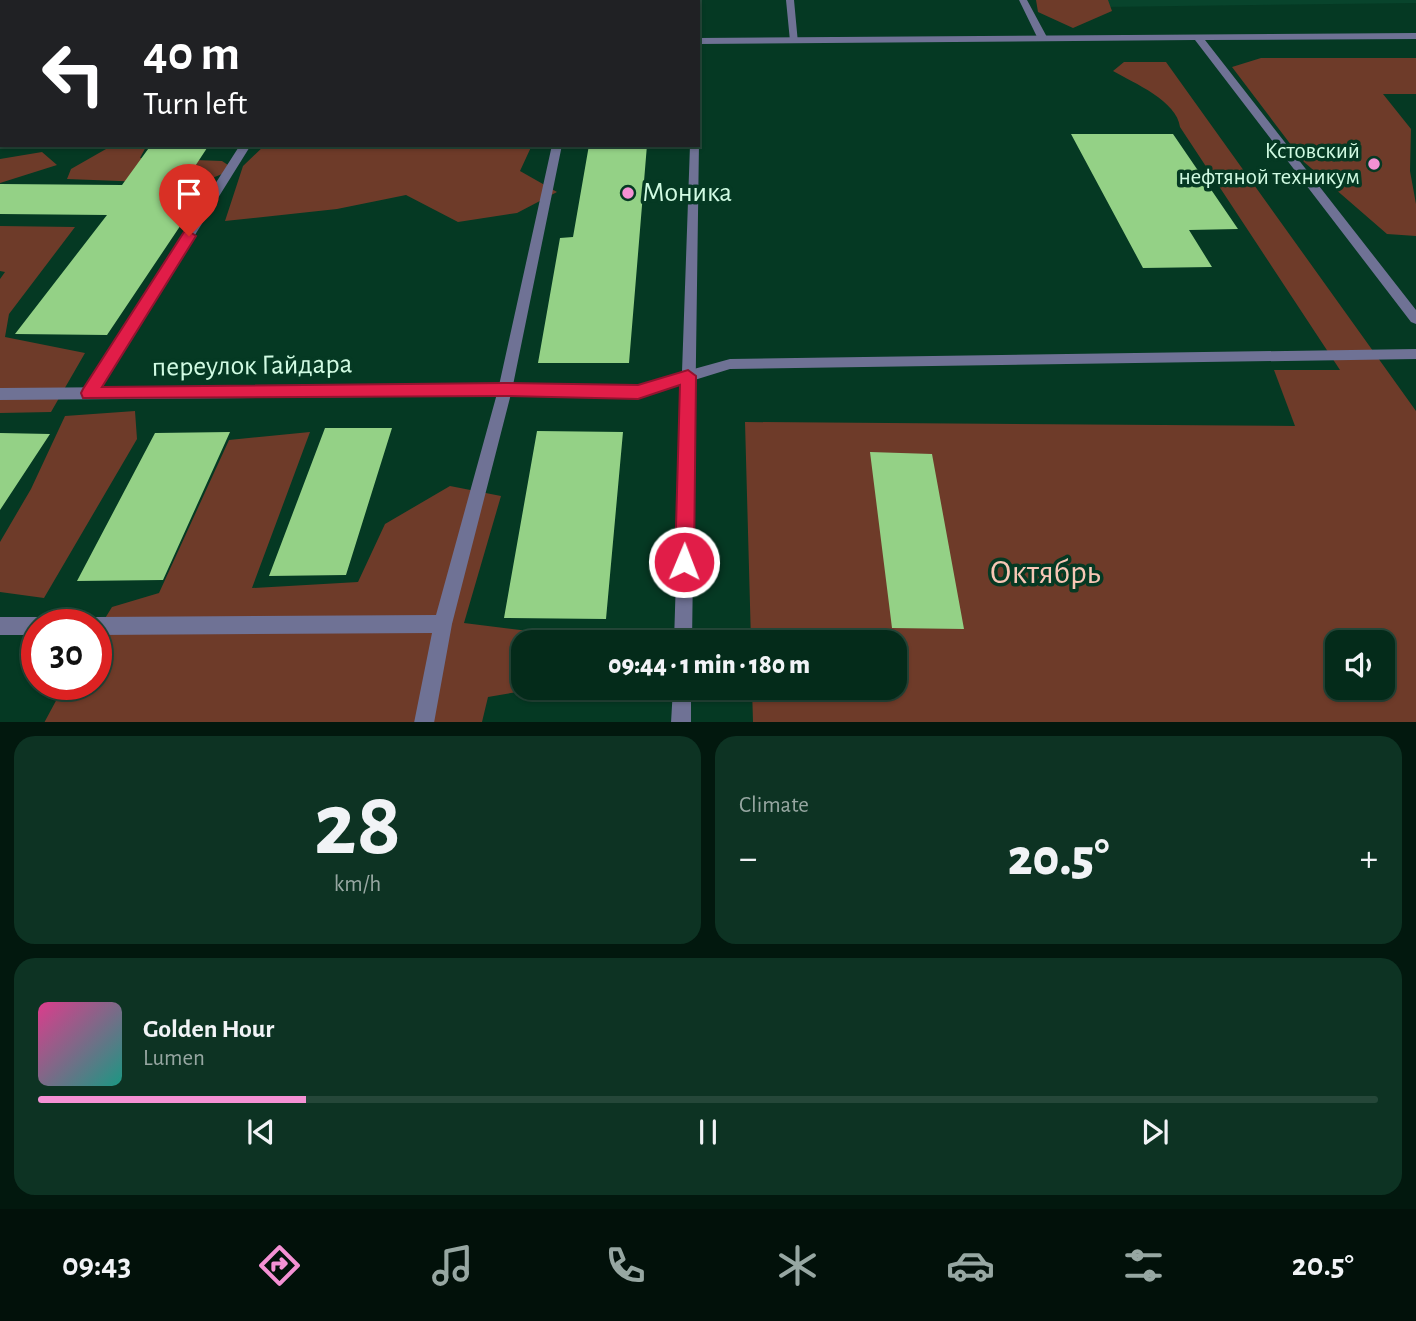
<!DOCTYPE html>
<meta charset="utf-8">
<style>
body{margin:0;font-family:"Alegreya Sans",sans-serif;background:#0d3323;color:#f1f3f6;height:100vh;display:flex;flex-direction:column;font-size:26px;white-space:nowrap}
*{box-sizing:border-box;margin:0}
p{font-size:23px;color:#97a7a2}
.icon{flex:none;width:38px;height:38px;fill:none;stroke:currentColor;stroke-width:2;stroke-linecap:round;stroke-linejoin:round}
.map{position:relative;height:722px;overflow:hidden}
.details{display:flex;flex-direction:column;gap:14px;padding:14px;background:#02180e;flex:1}
.details>*{flex:none}
.banner{position:absolute;left:0px;top:0px;width:700px;height:147px;box-shadow:0 2px 5px #0004,0 0 0 2px #254739;background:#202124;color:#fff;overflow:hidden}
.controls{position:absolute;left:1325px;top:630px;display:grid;gap:14px}
.controls a{display:grid;place-items:center;width:70px;height:70px;border-radius:14px;background:#042b1a;box-shadow:0 2px 5px #0004,0 0 0 2px #254739;font-size:35px}
.speed{position:absolute;left:21px;top:609px;display:flex;gap:14px;font-size:35px;font-weight:700;text-align:center}
.speed>*{display:grid;place-content:center;width:91px;height:91px;border-radius:50%;background:#042b1a;box-shadow:0 2px 5px #0004,0 0 0 2px #254739;line-height:1}
.speed .limit{border:10px solid #d22;background:#fff;color:#111}
.pin{position:absolute;display:grid;place-items:center;width:60px;height:60px;color:#fff;margin:-72px -30px;border-radius:50% 50% 50% 0;rotate:-45deg;box-shadow:0 0 7px #0007}
.pin .icon{rotate:45deg}
.me{position:absolute;width:77px;margin:-38px;rotate:1deg;stroke-linejoin:round;filter:drop-shadow(0 0 5px #0008)}
.turn{display:flex;align-items:center;gap:24px;height:147px;padding:0 28px;font-size:32px}
.turn .icon{width:91px;height:91px;stroke-width:2.5}
.turn b{display:block;font-size:49px;line-height:60px}
.big{font-size:52px;font-weight:800;line-height:1.1}
.details .widget{flex:1;display:flex;flex-direction:column;justify-content:center;gap:10px;min-width:0;padding:0 24px;border-radius:21px;background:#0d3323}
.details .dial{align-items:center;gap:0}
.dial b{font-size:91px;line-height:1}
.song{display:flex;align-items:center;gap:21px}
.cover{width:84px;height:84px;border-radius:10px;background:linear-gradient(135deg,hsl(330 70% 55%),hsl(170 70% 35%))}
.played{height:7px;border-radius:4px;background:linear-gradient(90deg,#f491d4 20%,#254739 20%)}
.keys{display:flex;justify-content:space-around;direction:ltr}
.heat{display:flex;justify-content:space-between;align-items:center;font-size:38px;direction:ltr}
.details .tiles{flex:1;display:grid;gap:14px;grid-template-columns:1fr 1fr}
.widget:last-child{grid-column:span 2}
.trip{position:absolute;left:511px;top:630px;width:396px;height:70px;border-radius:21px;background:#042b1a;box-shadow:0 2px 5px #0004,0 0 0 2px #254739;font-weight:800;line-height:70px;text-align:center}
.dock{display:flex;height:112px;justify-content:space-around;align-items:center;background:#02110a;color:#97a7a2}
.dock .icon{width:49px;height:49px}
.dock .active{color:#f491d4}
.dock b{font-size:32px;color:#f1f3f6}
.map>svg:first-child{display:block}
.built{fill:#08442c}
.green{fill:#6e3b29;fill-rule:evenodd}
.building{fill:#94d186}
.lines{fill:none;stroke-linecap:round;stroke-linejoin:round}
.service{fill:#6f7295;fill-rule:evenodd}
.minor{fill:#6f7295;fill-rule:evenodd}
.route{fill:#e11d48;stroke:#92132f;stroke-width:2}
.poi-dot{fill:#f491d4;stroke:#053923;stroke-width:2.5}
.labels{text-anchor:middle;dominant-baseline:central;stroke-width:7;stroke-linejoin:round;paint-order:stroke}
.far-poi-label{font-size:23px;fill:#d1fbe3;stroke:#053923;text-anchor:end}
.poi-label{font-size:28px;fill:#d1fbe3;stroke:#053923;text-anchor:start}
.street-label{font-size:28px;fill:#d1fbe3;stroke:#053923}
.near-park-label{font-size:33px;fill:#f7c6b5;stroke:#053923}
</style>
<div class="map">
<svg width="1416" height="723" viewBox="0 0 1416 723">
<rect width="100%" height="100%" fill="#053923"/>
<path class="built" d="M1098,0H1416V3L1103,7Z"/>
<path class="green" d="M1036,0H1108L1112,11L1073,28L1038,12Z
M1261,58H1416V94H1383L1411,129L1410,171L1416,204V236L1387,234L1304,162L1232,67Z
M1124,62H1166L1416,411V722H753L752,688H894V642H751L745,422L1295,426L1274,370H1340L1180,127C1177,101 1134,83 1113,71ZM1337,642H1382V688H1337Z
M104,145H147L140,158L222,161L234,169L210,179L145,182L67,179L71,169L106,149Z
M265,145H532L520,171L557,192L517,213L458,222L406,195L337,209L225,221L243,166Z
M42,152L57,165L0,183V159Z
M0,226L75,227L9,314L5,337L85,353L51,412L0,413V279L5,272L0,271Z
M135,411L137,439L44,598L0,592V542L31,489L65,416Z
M310,432L252,588L358,582L385,524L450,486L501,496L464,623L603,640L602,642H523V688H540L488,697L482,722L44,723L65,684H96V633L112,607L159,593L229,440Z"/>
<path class="building" d="M1071,134H1173L1238,229L1189,230L1212,267L1143,268Z
M151,145H209L182,186H207L107,335L15,334L107,215L0,214V184L122,185Z
M589,145H647L629,363H538L560,238L573,237Z
M325,428H392L346,575L269,576Z
M537,431L623,432L606,619L504,618Z
M230,432L163,580L77,581L155,433Z
M0,433L50,434L0,510Z
M870,452L932,454L964,629L892,628Z"/>
<g class="lines">
<path class="service" d="M786,0H794L798,43L790,41Z
M1019,0H1027L1048,39L1046,41L1038,39Z
M240,145H251L94,397H84L82,393L84,389Z
M552,145H562L512,390L452,624L434,723H414L432,633L96,635V625H88L90,620L96,617L436,615L498,390Z
M1416,349V359L730,369L688,382L683,380L681,376L683,372L730,359Z
M0,617H37L43,620L45,625H37V635H0Z"/>
<path class="minor" d="M313,0H321L312,2Z
M692,0H700V2L698,4V2Z
M1416,33V39L1205,40L1416,310V324L1411,322L1195,40L698,44V38Z
M0,42H2V48H0Z
M699,143L692,642H674L682,383L638,398L505,396L0,400V388L505,384L638,386L682,372L690,145H698Z
M673,688H691V723H671Z"/>
</g>
<path class="route" d="M189,231L196,236L102,387L505,383L638,385L688,370L696,376L694,562L691,569L684,571L677,569L675,562L680,385L638,399L505,396L83,398L81,393L83,389L184,232Z"/>
<g class="poi-dot">
<circle cx="1374" cy="164" r="7"/>
<circle cx="628" cy="193" r="7"/>
</g>
<g class="labels">
<g class="far-poi-label">
<text x="1360" y="151">Кстовский<tspan x="1360" dy="26">нефтяной техникум</tspan></text>
</g>
<g class="poi-label">
<text x="642" y="193">Моника</text>
</g>
<g class="street-label">
<text transform="translate(252 366) rotate(-1)">переулок Гайдара</text>
</g>
<g class="near-park-label">
<text x="1045" y="573">Октябрь</text>
</g>
</g>
</svg>
<div class="controls">
<a><svg class="icon" aria-label="sound" viewBox="0 0 24 24"><path d="M4 9h4l5-4v14l-5-4H4zM17 9q2 3 0 6"/></svg></a>
</div>
<div class="speed"><div class="limit">30</div></div>
<div class="pin" style="left:189px;top:236px;background:#d93025"><svg class="icon" aria-label="arrive" viewBox="0 0 24 24"><path d="M6 21V4h12l-3 4 3 4H6"/></svg></div>
<svg class="me" style="left:684px;top:562px" viewBox="-20 -20 40 40"><circle r="17" fill="#e11d48" stroke="#fff" stroke-width="3"/><path d="M0-11L8 9 0 5-8 9z" fill="#fff"/></svg>
<div class="trip">09:44 · 1 min · 180 m</div>
<div class="banner">
<div class="turn"><svg class="icon" aria-label="left" viewBox="0 0 24 24"><path d="M17 20v-9H6M10 6l-5 5 5 5"/></svg><div><b>40 m</b>Turn left</div></div>
</div>
</div>
<section class="details">
<div class="tiles">
<div class="widget dial"><b>28</b><p>km/h</p></div>
<div class="widget"><p>Climate</p>
<div class="heat"><a>−</a><b class="big">20.5°</b><a>+</a></div>
</div>
<div class="widget">
<div class="song"><i class="cover"></i><div><b>Golden Hour</b><p>Lumen</p></div></div>
<div class="played"></div>
<div class="keys"><svg class="icon" aria-label="previous" viewBox="0 0 24 24"><path d="M18 5L8 12l10 7zM5 5v14"/></svg><svg class="icon" aria-label="pause" viewBox="0 0 24 24"><path d="M8 5v14M16 5v14"/></svg><svg class="icon" aria-label="next" viewBox="0 0 24 24"><path d="M6 5l10 7-10 7zM19 5v14"/></svg></div>
</div>
</div>
</section>
<nav class="dock">
<b>09:43</b>
<svg class="icon active" aria-label="directions" viewBox="0 0 24 24"><path d="M12 3l9 9-9 9-9-9zM9 14v-3h6M13 9l2 2-2 2"/></svg>
<svg class="icon" aria-label="music" viewBox="0 0 24 24"><path d="M9 18V5l10-2v13"/><circle cx="6" cy="18" r="3"/><circle cx="16" cy="16" r="3"/></svg>
<svg class="icon" aria-label="phone" viewBox="0 0 24 24"><path d="M5 4h4l2 5-3 2q2 4 5 5l2-3 5 2v4C11 20 4 13 5 4z"/></svg>
<svg class="icon" aria-label="climate" viewBox="0 0 24 24"><path d="M12 3v18M4 7l16 10M4 17L20 7"/></svg>
<svg class="icon" aria-label="car" viewBox="0 0 24 24"><path d="M5 17H2v-5l4-1 3-4h7l3 4 3 1v5h-3M9 17h6M6 11h13"/><circle cx="7" cy="17" r="2"/><circle cx="17" cy="17" r="2"/></svg>
<svg class="icon" aria-label="filters" viewBox="0 0 24 24"><path d="M4 7h16M4 17h16"/><circle cx="9" cy="7" r="2"/><circle cx="15" cy="17" r="2"/></svg>
<b>20.5°</b>
</nav>
